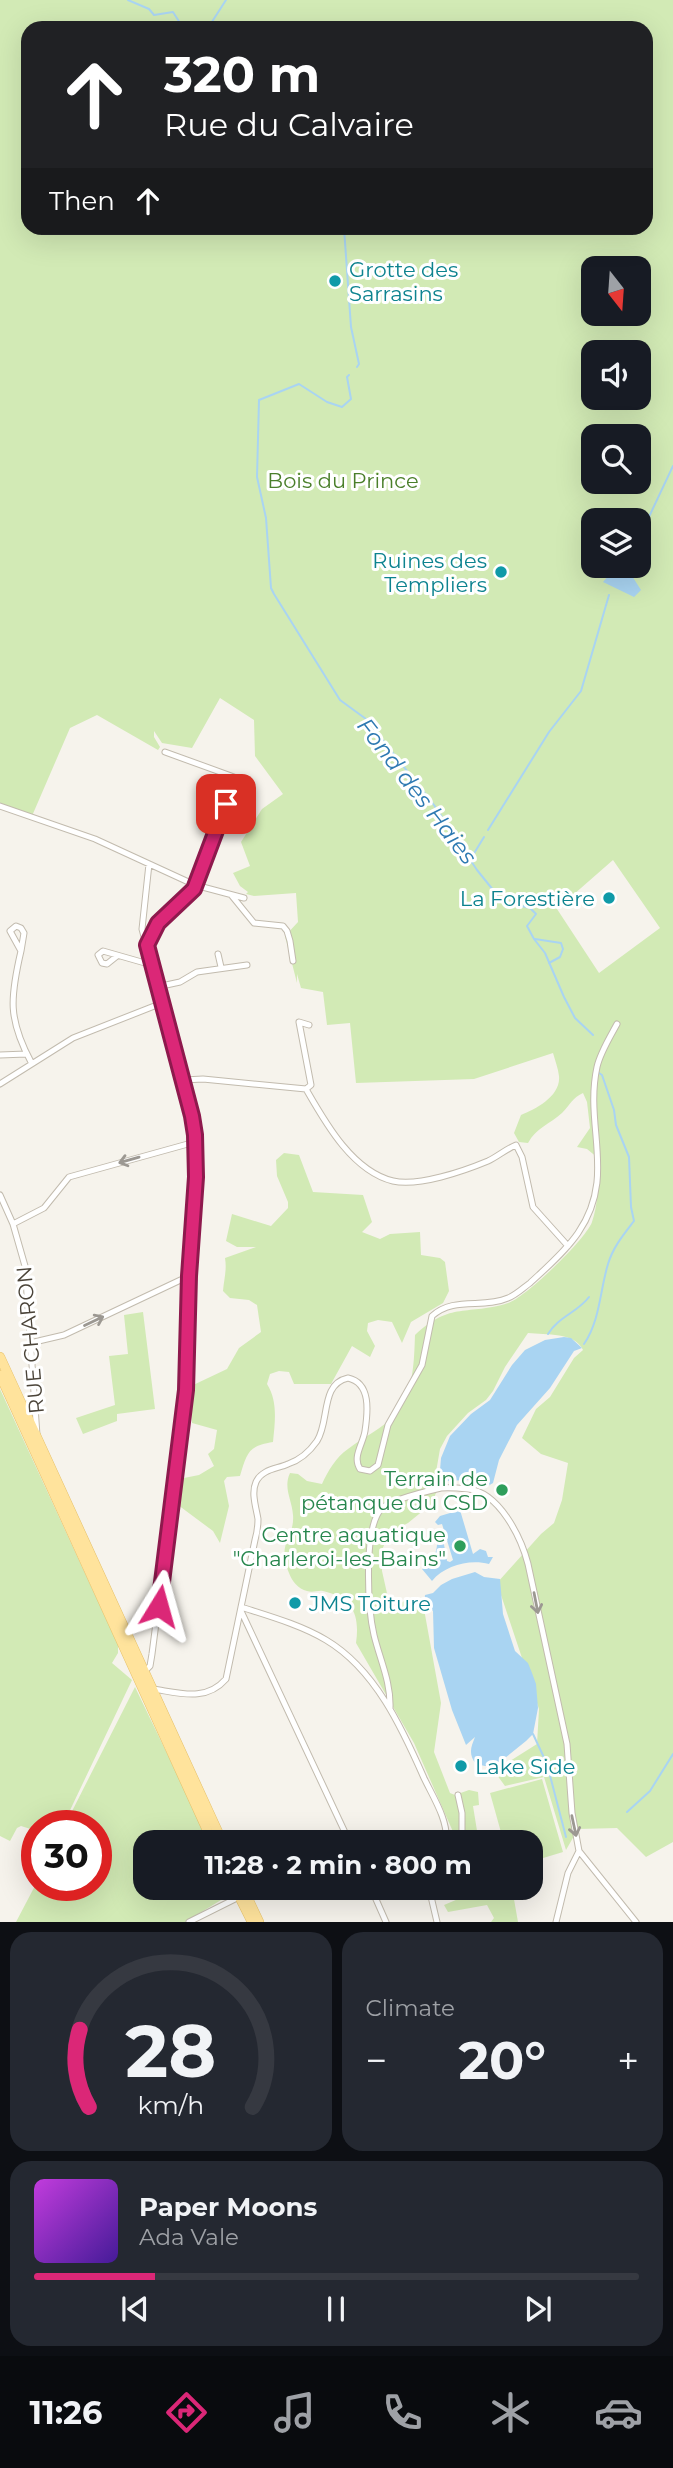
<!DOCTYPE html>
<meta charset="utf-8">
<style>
body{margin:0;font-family:Montserrat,sans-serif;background:#242831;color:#f1f3f6;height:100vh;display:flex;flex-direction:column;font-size:26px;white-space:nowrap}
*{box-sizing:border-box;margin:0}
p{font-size:23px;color:#9ea1a6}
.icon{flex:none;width:38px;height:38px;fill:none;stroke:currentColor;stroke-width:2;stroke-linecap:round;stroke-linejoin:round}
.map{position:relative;height:1922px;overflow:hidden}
.sheet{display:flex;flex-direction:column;gap:10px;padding:10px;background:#0d0f14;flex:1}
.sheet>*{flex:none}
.top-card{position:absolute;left:21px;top:21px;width:632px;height:214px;border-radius:21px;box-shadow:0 7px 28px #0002;background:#202124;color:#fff;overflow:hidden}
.needle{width:46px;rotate:163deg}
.buttons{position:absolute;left:581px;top:256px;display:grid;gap:14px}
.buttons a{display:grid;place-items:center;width:70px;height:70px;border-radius:14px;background:#171b24;box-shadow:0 7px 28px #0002;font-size:35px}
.speed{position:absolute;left:21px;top:1810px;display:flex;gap:14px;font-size:35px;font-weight:700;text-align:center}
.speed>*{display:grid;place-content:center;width:91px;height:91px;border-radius:50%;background:#171b24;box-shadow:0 7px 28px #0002;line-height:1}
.speed .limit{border:10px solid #d22;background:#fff;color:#111}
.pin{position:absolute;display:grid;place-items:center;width:60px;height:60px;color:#fff;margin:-30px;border-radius:14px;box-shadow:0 4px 10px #0006}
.me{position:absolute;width:77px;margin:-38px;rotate:8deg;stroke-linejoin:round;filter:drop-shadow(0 0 5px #0008)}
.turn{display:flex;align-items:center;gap:24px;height:147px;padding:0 28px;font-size:32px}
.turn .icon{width:91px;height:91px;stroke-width:2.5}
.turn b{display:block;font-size:49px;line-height:60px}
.then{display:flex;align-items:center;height:66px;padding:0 28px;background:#0003;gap:14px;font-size:26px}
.big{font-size:52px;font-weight:700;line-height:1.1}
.sheet .tile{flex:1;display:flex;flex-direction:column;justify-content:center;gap:10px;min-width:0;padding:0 24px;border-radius:21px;background:#242831}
.sheet .dial{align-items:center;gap:0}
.dial svg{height:182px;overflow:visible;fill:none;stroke:#363941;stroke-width:7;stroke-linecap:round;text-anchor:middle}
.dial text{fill:#f1f3f6;stroke:none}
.song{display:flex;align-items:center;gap:21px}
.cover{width:84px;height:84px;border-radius:10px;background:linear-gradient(135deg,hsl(290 70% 55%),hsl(260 70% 35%))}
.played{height:7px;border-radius:4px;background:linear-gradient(90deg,#db2777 20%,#363941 20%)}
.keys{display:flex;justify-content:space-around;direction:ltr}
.heat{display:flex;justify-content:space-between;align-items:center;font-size:38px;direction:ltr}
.sheet .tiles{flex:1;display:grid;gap:10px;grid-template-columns:1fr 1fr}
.tile:last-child{grid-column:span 2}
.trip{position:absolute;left:133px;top:1830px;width:410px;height:70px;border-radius:21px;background:#171b24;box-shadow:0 7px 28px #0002;font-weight:700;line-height:70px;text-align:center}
.dock{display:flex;height:112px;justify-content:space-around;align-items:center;background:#090b0e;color:#9ea1a6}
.dock .icon{width:49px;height:49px}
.dock .active{color:#db2777}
.dock b{font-size:32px;color:#f1f3f6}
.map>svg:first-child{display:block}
.green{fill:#d2eab5;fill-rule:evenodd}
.water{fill:#a9d4f2}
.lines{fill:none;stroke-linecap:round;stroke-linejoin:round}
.stream{stroke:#a9d4f2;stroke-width:2}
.minor-casing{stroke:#c2bbae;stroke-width:7}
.primary-casing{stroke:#e6c16a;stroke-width:10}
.minor{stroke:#fff;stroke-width:5}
.primary{stroke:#ffe39c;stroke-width:9}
.oneway{stroke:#9c9892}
.route-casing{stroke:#8e194d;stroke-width:18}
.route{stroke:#db2777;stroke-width:12}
.culture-dot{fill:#0f9aa8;stroke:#fff;stroke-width:2.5}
.leisure-dot{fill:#2e9e5b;stroke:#fff;stroke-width:2.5}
.labels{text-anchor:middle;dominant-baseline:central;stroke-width:6;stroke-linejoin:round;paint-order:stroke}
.culture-label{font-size:21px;fill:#0d838f;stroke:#fff;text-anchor:start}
.park-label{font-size:21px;fill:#4a7f2a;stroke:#fff}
.street-label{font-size:21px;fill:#4b4439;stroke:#fff}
.leisure-label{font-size:21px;fill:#27864d;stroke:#fff;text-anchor:end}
.water-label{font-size:23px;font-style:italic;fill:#2e7ab2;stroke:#fff}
</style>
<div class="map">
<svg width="673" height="1922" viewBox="0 0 673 1922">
<rect width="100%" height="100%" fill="#f6f3ec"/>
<path class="green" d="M0,0H673V1842L646,1857L617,1828L578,1829L566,1850L544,1777L505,1786L494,1771L537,1744L539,1709L497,1583L541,1534L554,1523L562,1500L568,1463L541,1454L522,1438L536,1409L550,1397L574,1358L583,1350C575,1332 546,1335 528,1333L505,1367L493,1391L486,1400L468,1413L447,1436L440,1449L436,1472L439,1488L435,1495V1501L408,1523L389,1533L382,1550V1571L391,1611L404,1601L422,1598L441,1703L434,1752L450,1793L455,1795L469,1790L478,1792L479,1805L473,1806L479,1843H452L454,1834L414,1743L356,1643C360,1615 353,1598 323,1591C318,1590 313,1593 307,1591C298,1589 292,1581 289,1573C276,1542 295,1538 293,1515C292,1500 283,1488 290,1473L298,1474L307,1481L322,1484C328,1471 336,1457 348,1449C363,1437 383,1429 396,1413C414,1391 414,1361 415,1335C451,1301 468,1316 508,1303C525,1298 586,1239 592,1222C599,1202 598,1179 598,1158L587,1149L577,1147L590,1128L587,1102L583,1093C572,1098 571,1104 562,1113C550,1124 536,1128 528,1143L519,1142L514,1133L521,1115C536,1109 561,1096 559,1076C558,1068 555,1060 553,1053L474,1079L356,1083L350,1023L327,1025L323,992L301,988L297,974V983L285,936L298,922L296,893L254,896L246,894L248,892L240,886L233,873L250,866L241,842L262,809L283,794L255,756L254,720L220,698L192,748L162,743L154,731V737L160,747L158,750L97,715L70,728L32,816L0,806ZM28,28H646V228H28ZM593,268H639V313H593ZM593,352H639V397H593ZM593,436H639V481H593ZM593,520H639V565H593ZM613,860L660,928L599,973L557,909Z
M284,1153L299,1155L313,1192L363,1195L372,1222L362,1232L380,1239L390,1234L420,1232L421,1255L440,1258L445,1262L449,1291L443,1303L411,1322L402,1343L392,1322L378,1320L368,1323L367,1331L375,1346L370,1357L352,1346L331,1384H294L289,1372L279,1371L270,1374L267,1384C278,1401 275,1422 273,1442C248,1446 247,1453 240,1476L227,1477L224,1481L229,1506L220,1543L213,1531L178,1505L179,1479L199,1475L214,1466L208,1454L214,1449L217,1430L192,1423L189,1387L227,1369L239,1348L261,1332L257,1305L249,1300L230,1298L223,1291C224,1279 227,1270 225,1258L256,1247H237L226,1241L232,1214L271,1226L288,1208V1202L277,1176L276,1160Z
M143,1312L155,1409L117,1414V1421L83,1434L76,1418L115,1405L109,1356L128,1354L124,1315Z
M0,1389L118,1645V1653L112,1663L132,1680L63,1825H37V1831L21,1826L17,1828L10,1841L0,1836Z
M135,1687L210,1843H145V1888H231V1894L185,1922H16L37,1882V1885H96V1825H65Z
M542,1779L563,1852L530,1862V1843H504L490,1793Z
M484,1888H512L518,1922H491L494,1918L487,1905L448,1912L444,1905Z"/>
<path class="water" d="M618,565H625L641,590L634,597L603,582Z
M564,1337L571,1338L582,1348L574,1351L550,1388L517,1425L499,1460L493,1483L488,1486L469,1480L445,1481L442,1479L440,1470L441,1458L450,1436L471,1414L490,1400L512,1365L525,1350L545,1340Z
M460,1510L473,1554L480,1549L486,1551L488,1557H493L489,1564C470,1559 445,1565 432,1581L422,1569C436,1560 440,1546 435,1531L438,1529L443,1539L447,1561L450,1562L453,1560L442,1524L438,1525L435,1522L440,1516Z
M475,1572L484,1577L500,1579L503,1614L515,1651L528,1663L532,1673L536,1684L538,1708L533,1734L526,1741L500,1762L485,1766L476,1764C468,1754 471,1747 475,1737L466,1745L452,1710L434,1648L433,1611C428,1605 424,1603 425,1595L433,1593L441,1585L452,1579Z"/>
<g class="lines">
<path class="stream" d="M128,0L149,9L154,15L173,12L180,23H198L201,28
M208,28L226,0
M344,228L351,327L359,364L357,367
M349,375L347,377L351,399L342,407L327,402L299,384L259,400L257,477L266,518L271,588L274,594L340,700L366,719L434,805L477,870L502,901L530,908L536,914L527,926L534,939L545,953L564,997L575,1018L593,1035
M639,538L673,466
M488,830L549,732L581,691L609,595
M470,860L484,837
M535,939L561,943L563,949L560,957L549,963
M548,1334C558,1317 578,1312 589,1297
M584,1344C600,1321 600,1290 608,1264C613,1247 624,1234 634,1221L631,1207L629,1157L616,1125L614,1110L602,1075L599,1073
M533,1734L547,1764L566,1837
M627,1812L650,1791L673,1754"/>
<defs>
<path id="minor" d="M0,806L95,839L195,885L244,898
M232,896L254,923L283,926L287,931L290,941L293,961
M147,944L158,923L194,889L234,784V777L165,752
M21,951L24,933L21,928L16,926L10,931L21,951C10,998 8,1019 31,1062
M218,954L221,967
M117,956L107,964L102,963L98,955L103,951L152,965
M157,987L180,982L197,972L247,965
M0,1055L26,1054
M184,1080L203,1079L306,1089C325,1122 352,1171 393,1181C418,1187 464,1171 488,1161C497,1157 506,1149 516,1145L522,1157L533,1207L568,1246
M0,1084L73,1038L162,1003
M306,1089L311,1085L299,1022L309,1025
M0,1195L13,1224L25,1266L37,1435
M13,1224L44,1208L69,1177L195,1142
M30,1343L64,1335L189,1276
M241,1607C269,1616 301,1625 326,1640C375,1669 402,1728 424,1778C433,1797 449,1821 446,1843
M241,1611L350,1843
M144,1672L150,1666L152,1654L186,1390L189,1276L196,1177L195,1135L192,1116L142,929L149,864
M153,1689C180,1693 206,1702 226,1679L255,1540C257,1533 258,1526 258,1519C256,1507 251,1493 256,1482C262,1469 277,1469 288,1464C300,1460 310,1451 317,1441C330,1421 320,1384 348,1378C371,1383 368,1411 365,1431C363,1444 352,1457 360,1469L370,1471L378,1465L388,1425L422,1365L432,1316C454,1296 483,1309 508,1298C516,1295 523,1288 530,1283C546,1268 565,1252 578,1233C617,1176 584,1127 597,1067C600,1053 610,1037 617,1024
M390,1708C391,1682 380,1660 374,1635C368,1609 363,1530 381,1509C389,1500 428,1491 441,1488C449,1487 459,1488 468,1489C499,1492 521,1537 528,1564L567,1744L572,1813L579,1851L636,1922
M458,1795L462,1813V1843
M371,1888L386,1922
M429,1888L437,1922
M189,1922L257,1888
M556,1922L568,1873L579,1851"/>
<path id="primary" d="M0,1357L223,1843
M0,1375L213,1843
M235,1888L252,1922
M243,1888L259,1922"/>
</defs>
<use href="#minor" class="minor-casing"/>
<use href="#primary" class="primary-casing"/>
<use href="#minor" class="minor"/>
<use href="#primary" class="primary"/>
</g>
<defs><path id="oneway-shaft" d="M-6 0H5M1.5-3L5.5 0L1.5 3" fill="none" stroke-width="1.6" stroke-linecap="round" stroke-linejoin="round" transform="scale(1.75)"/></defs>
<g class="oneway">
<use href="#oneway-shaft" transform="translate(129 1160) rotate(164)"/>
<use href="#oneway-shaft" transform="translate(94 1321) rotate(-25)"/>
<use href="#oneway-shaft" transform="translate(536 1603) rotate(79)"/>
<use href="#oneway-shaft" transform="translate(574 1826) rotate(78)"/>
</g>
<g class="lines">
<defs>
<path id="route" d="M159,1606L186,1390L189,1276L196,1177L195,1135L192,1116L147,945L158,923L194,889L226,804"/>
</defs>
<use href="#route" class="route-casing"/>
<use href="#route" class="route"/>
</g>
<g class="culture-dot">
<circle cx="335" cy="281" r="7"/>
<circle cx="501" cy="572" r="7"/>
<circle cx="609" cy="898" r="7"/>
<circle cx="295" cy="1603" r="7"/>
<circle cx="461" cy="1766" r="7"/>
</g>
<g class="leisure-dot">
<circle cx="502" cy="1490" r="7"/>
<circle cx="460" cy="1546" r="7"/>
</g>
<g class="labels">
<g class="culture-label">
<text x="349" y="269">Grotte des<tspan x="349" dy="24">Sarrasins</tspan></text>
<text x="487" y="560" text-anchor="end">Ruines des<tspan x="487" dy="24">Templiers</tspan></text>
<text x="595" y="898" text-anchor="end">La Forestière</text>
<text x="309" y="1603">JMS Toiture</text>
<text x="475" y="1766">Lake Side</text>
</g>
<g class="park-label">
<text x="343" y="480">Bois du Prince</text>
</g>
<g class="street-label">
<text transform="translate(30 1340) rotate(-95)">RUE CHARON</text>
</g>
<g class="leisure-label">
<text x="488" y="1478">Terrain de<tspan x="488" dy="24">pétanque du CSD</tspan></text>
<text x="446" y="1534">Centre aquatique<tspan x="446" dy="24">"Charleroi-les-Bains"</tspan></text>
</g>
<g class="water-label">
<text transform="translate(417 791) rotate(52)">Fond des Haies</text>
</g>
</g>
</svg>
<div class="buttons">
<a><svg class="needle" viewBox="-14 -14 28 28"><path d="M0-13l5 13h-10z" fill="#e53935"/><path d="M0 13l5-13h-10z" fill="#9ea1a6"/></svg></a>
<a><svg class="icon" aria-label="sound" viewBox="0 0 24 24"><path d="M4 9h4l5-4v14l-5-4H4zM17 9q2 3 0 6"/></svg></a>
<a><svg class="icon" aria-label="search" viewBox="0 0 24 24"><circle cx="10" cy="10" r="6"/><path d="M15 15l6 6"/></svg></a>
<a><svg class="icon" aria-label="layers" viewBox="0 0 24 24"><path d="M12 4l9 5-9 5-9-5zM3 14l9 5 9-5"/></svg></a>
</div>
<div class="speed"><div class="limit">30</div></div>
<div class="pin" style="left:226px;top:804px;background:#d93025"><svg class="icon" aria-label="arrive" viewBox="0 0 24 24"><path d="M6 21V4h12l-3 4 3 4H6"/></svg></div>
<svg class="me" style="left:159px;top:1606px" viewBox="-20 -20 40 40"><path d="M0-17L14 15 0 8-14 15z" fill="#db2777" stroke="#fff" stroke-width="4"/></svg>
<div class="trip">11:28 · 2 min · 800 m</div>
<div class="top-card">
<div class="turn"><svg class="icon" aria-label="ahead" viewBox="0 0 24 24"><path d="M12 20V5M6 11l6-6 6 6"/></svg><div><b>320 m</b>Rue du Calvaire</div></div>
<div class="then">Then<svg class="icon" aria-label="ahead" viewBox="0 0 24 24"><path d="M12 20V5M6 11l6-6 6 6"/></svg></div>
</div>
</div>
<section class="sheet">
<div class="tiles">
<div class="tile dial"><svg viewBox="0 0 100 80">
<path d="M14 69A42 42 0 1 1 86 69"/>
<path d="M14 69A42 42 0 0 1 10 35" stroke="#db2777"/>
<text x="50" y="56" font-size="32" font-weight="700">28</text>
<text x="50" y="72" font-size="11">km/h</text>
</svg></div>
<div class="tile"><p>Climate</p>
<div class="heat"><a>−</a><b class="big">20°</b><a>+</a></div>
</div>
<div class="tile">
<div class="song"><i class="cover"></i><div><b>Paper Moons</b><p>Ada Vale</p></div></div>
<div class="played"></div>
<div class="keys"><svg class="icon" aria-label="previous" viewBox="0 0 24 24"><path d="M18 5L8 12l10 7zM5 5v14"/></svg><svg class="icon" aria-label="pause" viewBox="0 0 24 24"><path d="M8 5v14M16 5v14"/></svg><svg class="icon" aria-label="next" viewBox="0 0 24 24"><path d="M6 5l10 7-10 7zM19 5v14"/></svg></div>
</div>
</div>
</section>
<nav class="dock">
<b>11:26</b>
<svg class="icon active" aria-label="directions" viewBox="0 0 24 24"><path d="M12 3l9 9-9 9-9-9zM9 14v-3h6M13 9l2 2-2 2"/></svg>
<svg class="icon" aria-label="music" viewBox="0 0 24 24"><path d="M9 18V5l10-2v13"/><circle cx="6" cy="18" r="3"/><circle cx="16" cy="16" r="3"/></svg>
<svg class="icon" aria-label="phone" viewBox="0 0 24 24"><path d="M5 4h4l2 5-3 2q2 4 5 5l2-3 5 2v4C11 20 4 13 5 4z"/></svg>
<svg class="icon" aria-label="climate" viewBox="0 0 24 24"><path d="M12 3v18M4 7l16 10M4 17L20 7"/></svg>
<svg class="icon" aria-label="car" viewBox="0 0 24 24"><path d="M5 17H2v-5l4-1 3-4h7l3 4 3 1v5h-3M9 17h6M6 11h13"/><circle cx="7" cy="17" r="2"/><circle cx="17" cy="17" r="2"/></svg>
</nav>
